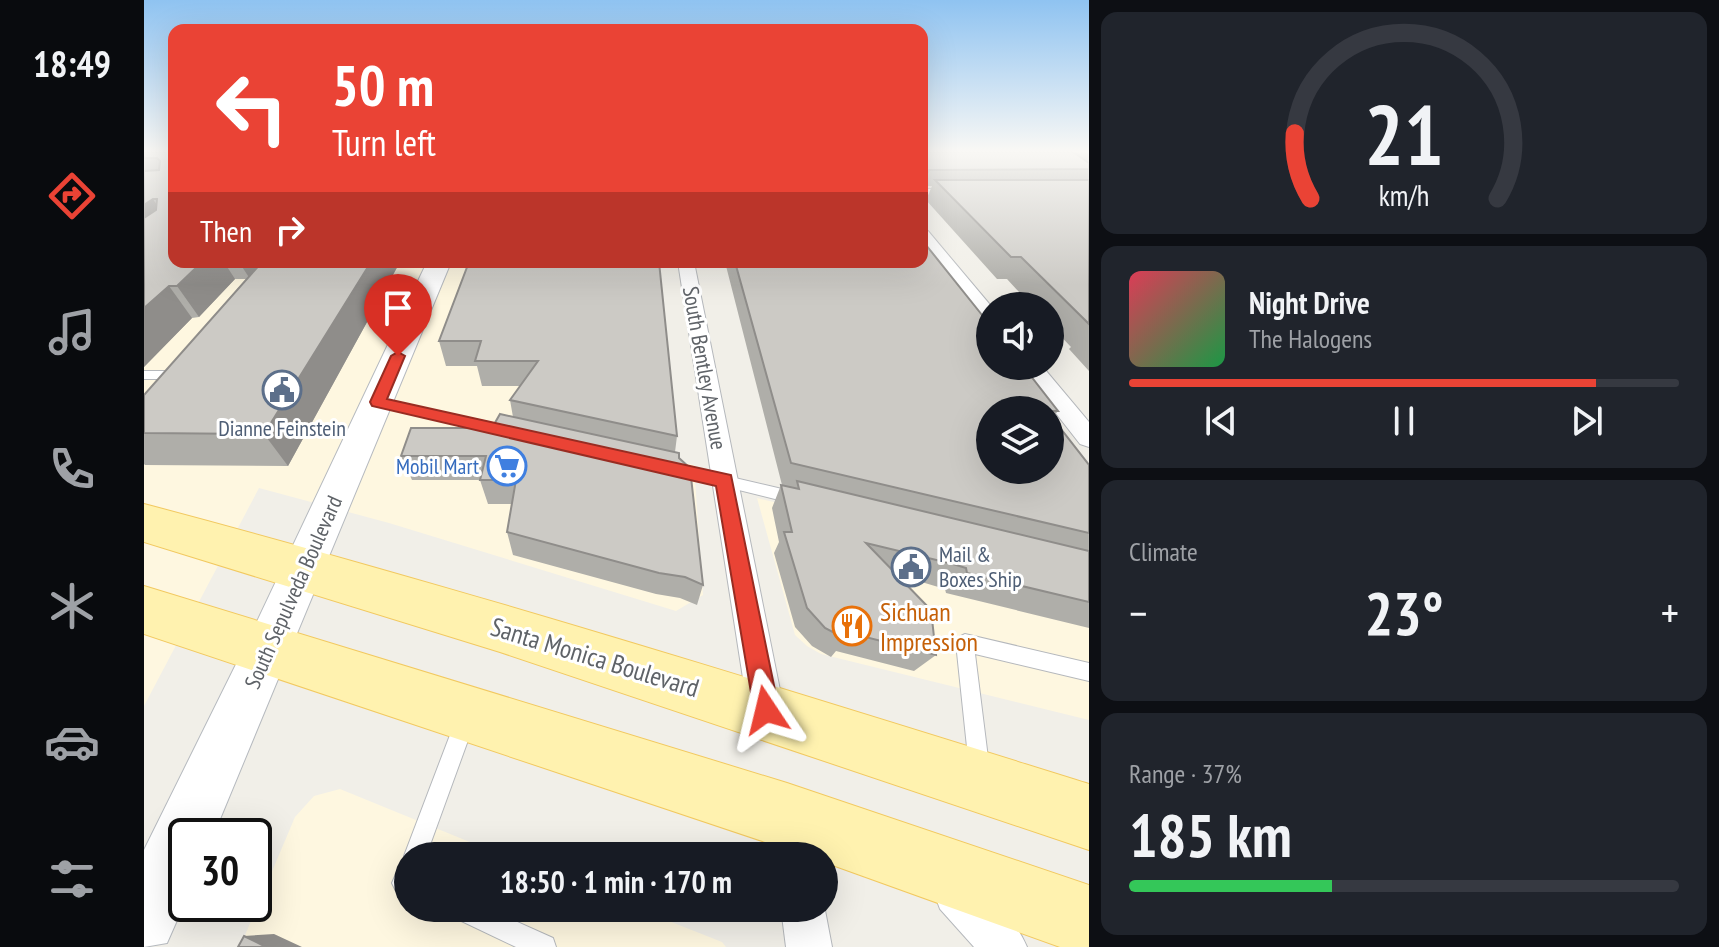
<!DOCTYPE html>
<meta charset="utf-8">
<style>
body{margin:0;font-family:"PT Sans Narrow",sans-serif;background:#20242c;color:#f1f3f6;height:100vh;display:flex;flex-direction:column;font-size:30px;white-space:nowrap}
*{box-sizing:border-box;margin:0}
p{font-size:26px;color:#9ea1a6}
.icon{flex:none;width:44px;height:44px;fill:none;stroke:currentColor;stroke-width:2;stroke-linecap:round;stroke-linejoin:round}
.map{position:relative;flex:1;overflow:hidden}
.side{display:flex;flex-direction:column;gap:12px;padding:12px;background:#0d0f14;width:630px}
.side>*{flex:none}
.guide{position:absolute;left:24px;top:24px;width:760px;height:244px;border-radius:16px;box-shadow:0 8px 32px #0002;background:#ea4335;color:#fff;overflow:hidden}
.buttons{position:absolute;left:832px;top:292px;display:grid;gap:16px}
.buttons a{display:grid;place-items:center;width:88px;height:88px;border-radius:50%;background:#171b24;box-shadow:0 8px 32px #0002;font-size:40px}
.speed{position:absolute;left:24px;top:818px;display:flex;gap:16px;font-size:40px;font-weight:700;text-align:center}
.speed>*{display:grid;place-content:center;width:104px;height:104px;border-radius:50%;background:#171b24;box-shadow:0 8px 32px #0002;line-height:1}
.speed .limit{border:4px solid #111;border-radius:12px;background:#fff;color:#111}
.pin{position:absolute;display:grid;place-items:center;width:68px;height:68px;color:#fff;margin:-82px -34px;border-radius:50% 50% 50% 0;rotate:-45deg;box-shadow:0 0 8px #0007}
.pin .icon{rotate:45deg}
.me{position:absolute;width:88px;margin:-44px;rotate:350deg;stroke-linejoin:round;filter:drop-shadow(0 0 6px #0008)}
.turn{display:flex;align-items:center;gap:28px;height:168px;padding:0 32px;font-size:36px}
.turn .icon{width:104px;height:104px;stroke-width:2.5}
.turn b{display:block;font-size:56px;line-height:68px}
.then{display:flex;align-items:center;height:76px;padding:0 32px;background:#0003;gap:16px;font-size:30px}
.big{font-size:60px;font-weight:700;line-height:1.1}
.side .widget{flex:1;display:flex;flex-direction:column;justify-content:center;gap:12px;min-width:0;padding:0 28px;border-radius:16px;background:#20242c}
.side .dial{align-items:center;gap:0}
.dial svg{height:208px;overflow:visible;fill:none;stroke:#363941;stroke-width:7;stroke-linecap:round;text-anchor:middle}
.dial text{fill:#f1f3f6;stroke:none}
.song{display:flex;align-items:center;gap:24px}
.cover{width:96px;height:96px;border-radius:12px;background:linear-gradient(135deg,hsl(350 70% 55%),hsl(140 70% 35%))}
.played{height:8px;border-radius:4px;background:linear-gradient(90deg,#ea4335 85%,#363941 85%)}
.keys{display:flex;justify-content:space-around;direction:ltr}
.heat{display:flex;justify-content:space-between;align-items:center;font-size:44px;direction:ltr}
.charge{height:12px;border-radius:6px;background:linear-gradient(90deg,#34c759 37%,#363941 0)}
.trip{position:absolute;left:250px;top:842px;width:444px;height:80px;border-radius:40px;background:#171b24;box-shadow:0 8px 32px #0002;font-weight:700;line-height:80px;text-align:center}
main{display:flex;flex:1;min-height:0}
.dock{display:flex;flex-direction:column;width:144px;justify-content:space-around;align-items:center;background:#090b0e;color:#9ea1a6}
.dock .icon{width:56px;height:56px}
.dock .current{color:#ea4335}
.dock b{font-size:36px;color:#f1f3f6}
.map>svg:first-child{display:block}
.commercial{fill:#fef7e0}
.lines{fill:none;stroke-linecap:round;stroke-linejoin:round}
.service-casing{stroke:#b5b8bc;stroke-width:2}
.minor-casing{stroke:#b5b8bc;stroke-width:2}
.secondary-casing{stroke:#b6babf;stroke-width:2}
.primary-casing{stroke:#f2c960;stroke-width:2}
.service{fill:#fff;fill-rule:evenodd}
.minor{fill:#fff;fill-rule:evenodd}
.secondary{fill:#fff;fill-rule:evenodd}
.primary{fill:#fff2af;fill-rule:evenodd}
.wall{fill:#afaea9;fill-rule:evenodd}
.shaded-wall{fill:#8f8d8a}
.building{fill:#cccac5;stroke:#8f8d8a;stroke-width:2}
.route{fill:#ea4335;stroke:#982c22;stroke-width:2}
.labels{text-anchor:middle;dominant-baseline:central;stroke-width:6;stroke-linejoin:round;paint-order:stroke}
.street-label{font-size:22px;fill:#5f6368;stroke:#fff}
.service-label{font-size:22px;fill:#4e5e75;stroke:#fff}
.shop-label{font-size:22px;fill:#366cbe;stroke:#fff;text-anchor:end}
.near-food-label{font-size:26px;fill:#c56008;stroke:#fff;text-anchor:start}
.near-street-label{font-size:26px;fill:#5f6368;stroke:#fff}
</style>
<main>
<nav class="dock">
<b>18:49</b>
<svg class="icon current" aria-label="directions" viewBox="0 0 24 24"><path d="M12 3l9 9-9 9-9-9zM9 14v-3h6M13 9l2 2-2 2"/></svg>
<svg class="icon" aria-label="music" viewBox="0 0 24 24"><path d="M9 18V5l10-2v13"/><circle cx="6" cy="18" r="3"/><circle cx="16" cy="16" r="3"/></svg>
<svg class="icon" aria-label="phone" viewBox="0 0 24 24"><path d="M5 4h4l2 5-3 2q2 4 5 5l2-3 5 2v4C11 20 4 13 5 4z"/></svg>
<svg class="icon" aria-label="climate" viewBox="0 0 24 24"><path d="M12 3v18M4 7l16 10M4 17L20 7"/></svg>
<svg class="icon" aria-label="car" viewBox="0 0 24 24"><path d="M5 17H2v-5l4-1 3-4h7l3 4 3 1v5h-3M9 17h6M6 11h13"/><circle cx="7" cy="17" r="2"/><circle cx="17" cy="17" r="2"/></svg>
<svg class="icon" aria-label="filters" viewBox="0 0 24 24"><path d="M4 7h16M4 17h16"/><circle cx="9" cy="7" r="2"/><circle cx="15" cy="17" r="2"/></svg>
</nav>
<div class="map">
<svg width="945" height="947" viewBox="0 0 945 947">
<rect width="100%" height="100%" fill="#f1efe8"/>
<path class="commercial" d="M0,181L30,262H426L404,431L550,465L559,595L532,611L245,523L115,488L0,706Z
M613,498L945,576V720L677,654L663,646L651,635Z
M196,789L360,856H264V908H492L578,942L582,947H96L151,817L170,796Z"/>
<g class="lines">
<defs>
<path id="service" d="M0,371H36L42,375L36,379H0Z
M234,398L362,426L369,431L362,436L230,405L228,402Z
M531,464L651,492L656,494L658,498L656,502L651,504L526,473L524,469Z
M821,634L945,663V681L831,654L845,766L842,773L835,776L828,773L825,766L812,643L815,637Z
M321,711L328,714L331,721L282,856H264V897L252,891L248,883L256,865L262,862L260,856L314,714Z
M303,908H342L409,938L412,947H372L307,916Z"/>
<path id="minor" d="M778,189H821L828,193L821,197H778Z
M778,229L784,231L847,306L846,323L839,321L778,244Z
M534,262H550L640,710L635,723L622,728L609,723L604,710Z
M875,366H898L945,422V447L936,444Z
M643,796L657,802L671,856H629L623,816L629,802Z
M812,871C840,883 871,919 883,947H830L796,909L790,893L796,877Z
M680,905L688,947H642L637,908H680Z"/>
<path id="secondary" d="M283,262H307L69,836H42V900L23,943L0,947V850L108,632Z"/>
<path id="primary" d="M0,504C318,588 631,686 945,784V850L356,652L0,542Z
M0,586L643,783L945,885V947H916L680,862V856H663L0,634Z"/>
</defs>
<use href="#service" class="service-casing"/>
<use href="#minor" class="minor-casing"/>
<use href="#secondary" class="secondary-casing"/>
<use href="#primary" class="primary-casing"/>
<use href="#service" class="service"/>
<use href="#minor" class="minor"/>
<use href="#secondary" class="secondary"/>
<use href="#primary" class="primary"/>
</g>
<path class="wall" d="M0,152H30V262H256L144,466L1,465L0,464V395L102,279H91L55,317L48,318L0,367Z
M778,152H945V371L925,349L927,347L906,325V306H888L863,279H853L782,200L788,186H778Z
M325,262L533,436L531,452L559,585L553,605L536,598L512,594L369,555L363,532L368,504H344L336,480H268L257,456L348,428L369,417L366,400L376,386H338L333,366H302L295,341Z
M581,262H778L914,411L908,418L945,465V628L802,593L801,589L754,575L792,655L770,671L692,651L687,657L668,646L651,627L630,553L635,542L628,508L637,485H638ZM846,410H906V470Z"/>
<path class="shaded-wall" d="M9,199L28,228L0,249V205Z
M58,262H80L91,279L55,317L33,286Z
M95,262H122L106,279Z
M227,262H256L144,466L120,434Z
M25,286L48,318L0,367V308Z
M130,934L158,947H122L100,936Z"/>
<path class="building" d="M0,152H30V262H58L33,286H25L0,308V218L12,210L13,199H9L0,205V171L15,170L16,161L13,158H0Z
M778,152H929L945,163V169L785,170L782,175L778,172Z
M791,180H945V324L877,257H867Z
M778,240L846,325V366H879L914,411L846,410V470H906V415L945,465V533L647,463L591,262H778Z
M118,262H227L120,434L0,433V395Z
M325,262H515L533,436L366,400L394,361H331L337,341H295Z
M356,414L535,453V458L546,468L559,585L541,577L515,573L363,532L372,480H336L342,456H257L267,428H348Z
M653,481L945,551V602L823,573L822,568L809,564L722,543L787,610L792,655L702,632V639L681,628L663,608L640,532H648L637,485L655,489Z
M100,936L122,947H94Z"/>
<linearGradient id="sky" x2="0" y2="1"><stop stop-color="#8fc3f1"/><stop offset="0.53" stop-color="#f9f8f5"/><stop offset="1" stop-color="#f9f8f5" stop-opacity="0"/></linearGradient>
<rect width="945" height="285" fill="url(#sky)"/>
<path class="route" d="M254,352L261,356L243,399L587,475L635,710L631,719L622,723L613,719L610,710L572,486L228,406L226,402L247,356Z"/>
<defs>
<symbol id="civic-ring" viewBox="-11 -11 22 22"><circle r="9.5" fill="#fff" stroke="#5c6f8a" stroke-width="1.5"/><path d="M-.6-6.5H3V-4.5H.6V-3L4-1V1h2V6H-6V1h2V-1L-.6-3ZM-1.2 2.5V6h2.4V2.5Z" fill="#5c6f8a"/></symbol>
<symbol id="supermarket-ring" viewBox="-11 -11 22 22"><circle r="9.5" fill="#fff" stroke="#3f7fe0" stroke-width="1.5"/><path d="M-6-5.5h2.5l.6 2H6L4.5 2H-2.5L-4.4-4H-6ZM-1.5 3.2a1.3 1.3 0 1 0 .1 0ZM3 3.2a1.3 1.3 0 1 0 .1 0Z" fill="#3f7fe0"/></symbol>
<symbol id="restaurant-ring" viewBox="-11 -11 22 22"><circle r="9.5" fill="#fff" stroke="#e8710a" stroke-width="1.5"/><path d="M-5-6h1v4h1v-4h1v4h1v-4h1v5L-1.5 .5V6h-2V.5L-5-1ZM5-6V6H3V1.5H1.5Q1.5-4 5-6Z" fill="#e8710a"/></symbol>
</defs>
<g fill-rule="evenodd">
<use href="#civic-ring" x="116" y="368" width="44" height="44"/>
<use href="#supermarket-ring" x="341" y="444" width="44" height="44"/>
<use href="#civic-ring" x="745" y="545" width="44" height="44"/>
<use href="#restaurant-ring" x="686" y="604" width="44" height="44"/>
</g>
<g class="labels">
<g class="street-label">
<text transform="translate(561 368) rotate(80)">South Bentley Avenue</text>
<text transform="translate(149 592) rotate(-66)">South Sepulveda Boulevard</text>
</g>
<g class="service-label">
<text x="138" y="428">Dianne Feinstein</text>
<text x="795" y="554" text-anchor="start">Mail &amp;<tspan x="795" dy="25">Boxes Ship</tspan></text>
</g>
<g class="shop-label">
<text x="335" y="466">Mobil Mart</text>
</g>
<g class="near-food-label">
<text x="736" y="611">Sichuan<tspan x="736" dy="30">Impression</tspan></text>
</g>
<g class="near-street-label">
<text transform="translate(451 657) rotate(17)">Santa Monica Boulevard</text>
</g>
</g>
</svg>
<div class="buttons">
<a><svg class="icon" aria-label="sound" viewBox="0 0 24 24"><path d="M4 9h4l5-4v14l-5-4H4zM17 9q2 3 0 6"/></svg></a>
<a><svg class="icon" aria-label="layers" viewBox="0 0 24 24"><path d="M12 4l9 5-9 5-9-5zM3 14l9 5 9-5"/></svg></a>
</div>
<div class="speed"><div class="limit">30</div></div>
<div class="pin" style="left:254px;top:356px;background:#d93025"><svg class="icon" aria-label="arrive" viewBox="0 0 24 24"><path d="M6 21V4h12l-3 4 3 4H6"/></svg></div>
<svg class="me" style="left:622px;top:710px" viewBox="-20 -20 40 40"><path d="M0-17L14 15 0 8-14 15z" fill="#ea4335" stroke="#fff" stroke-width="4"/></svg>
<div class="trip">18:50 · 1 min · 170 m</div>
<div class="guide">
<div class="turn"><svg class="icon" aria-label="left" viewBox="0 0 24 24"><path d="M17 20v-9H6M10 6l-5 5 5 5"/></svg><div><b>50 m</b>Turn left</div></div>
<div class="then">Then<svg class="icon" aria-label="right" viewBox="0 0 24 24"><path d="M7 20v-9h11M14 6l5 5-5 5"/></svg></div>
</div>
</div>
<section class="side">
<div class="widget dial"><svg viewBox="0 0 100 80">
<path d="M14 69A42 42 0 1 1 86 69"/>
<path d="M14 69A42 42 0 0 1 8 44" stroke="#ea4335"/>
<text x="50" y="56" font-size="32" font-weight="700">21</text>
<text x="50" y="72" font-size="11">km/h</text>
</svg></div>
<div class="widget">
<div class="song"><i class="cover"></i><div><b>Night Drive</b><p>The Halogens</p></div></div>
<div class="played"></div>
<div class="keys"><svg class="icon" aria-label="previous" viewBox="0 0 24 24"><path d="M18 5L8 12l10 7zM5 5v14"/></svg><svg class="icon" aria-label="pause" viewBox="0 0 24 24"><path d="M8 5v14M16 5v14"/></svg><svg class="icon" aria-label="next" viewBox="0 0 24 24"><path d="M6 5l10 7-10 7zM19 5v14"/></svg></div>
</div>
<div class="widget"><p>Climate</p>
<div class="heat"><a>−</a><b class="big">23°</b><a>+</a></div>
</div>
<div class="widget"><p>Range · 37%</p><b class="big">185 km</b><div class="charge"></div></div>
</section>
</main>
